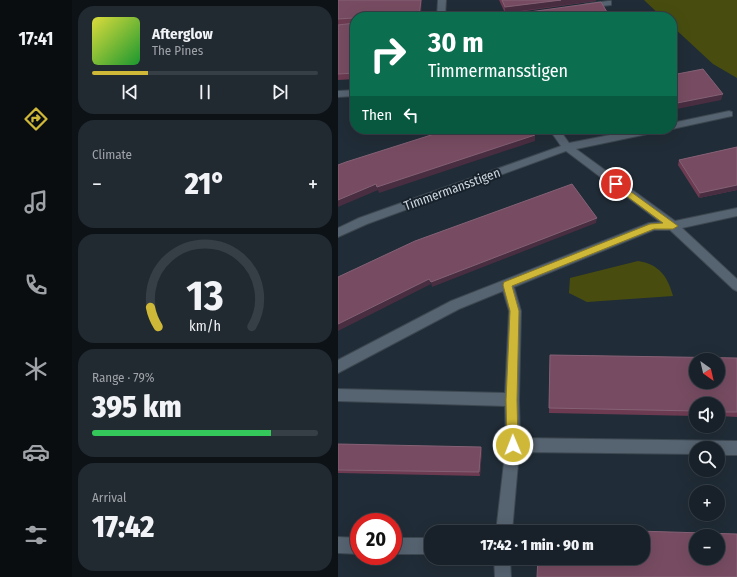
<!DOCTYPE html>
<meta charset="utf-8">
<style>
body{margin:0;font-family:"Fira Sans Condensed",sans-serif;background:#212931;color:#f1f3f6;height:100vh;display:flex;flex-direction:column;font-size:15px;white-space:nowrap}
*{box-sizing:border-box;margin:0}
p{font-size:13px;color:#9fa3a8}
.icon{flex:none;width:22px;height:22px;fill:none;stroke:currentColor;stroke-width:2;stroke-linecap:round;stroke-linejoin:round}
.map{position:relative;flex:1;overflow:hidden}
.sheet{display:flex;flex-direction:column;gap:6px;padding:6px;background:#0d1217;width:266px}
.sheet>*{flex:none}
.hud{position:absolute;left:12px;top:12px;width:327px;height:122px;border-radius:16px;box-shadow:0 4px 16px #0002,0 0 0 1px #363e46;background:#0b6e4f;color:#fff;overflow:hidden}
.needle{width:26px;rotate:146deg}
.fabs{position:absolute;left:351px;top:353px;display:grid;gap:8px}
.fabs a{display:grid;place-items:center;width:36px;height:36px;border-radius:50%;background:#182129;box-shadow:0 4px 16px #0002,0 0 0 1px #363e46;font-size:20px}
.speed{position:absolute;left:12px;top:513px;display:flex;gap:8px;font-size:20px;font-weight:700;text-align:center}
.speed>*{display:grid;place-content:center;width:52px;height:52px;border-radius:50%;background:#182129;box-shadow:0 4px 16px #0002,0 0 0 1px #363e46;line-height:1}
.speed .limit{border:6px solid #d22;background:#fff;color:#111}
.pin{position:absolute;display:grid;place-items:center;width:34px;height:34px;color:#fff;margin:-17px;border:2px solid #fff;border-radius:50%;box-shadow:0 1px 4px #0007}
.me{position:absolute;width:44px;margin:-22px;rotate:359deg;stroke-linejoin:round;filter:drop-shadow(0 0 3px #0008)}
.turn{display:flex;align-items:center;gap:14px;height:84px;padding:0 12px;font-size:18px}
.turn .icon{width:52px;height:52px;stroke-width:2.5}
.turn b{display:block;font-size:28px;line-height:34px}
.then{display:flex;align-items:center;height:38px;padding:0 12px;background:#0003;gap:8px;font-size:15px}
.big{font-size:30px;font-weight:800;line-height:1.1}
.sheet .card{flex:1;display:flex;flex-direction:column;justify-content:center;gap:6px;min-width:0;padding:0 14px;border-radius:16px;background:#212931}
.sheet .dial{align-items:center;gap:0}
.dial svg{height:104px;overflow:visible;fill:none;stroke:#363e46;stroke-width:7;stroke-linecap:round;text-anchor:middle}
.dial text{fill:#f1f3f6;stroke:none}
.song{display:flex;align-items:center;gap:12px}
.cover{width:48px;height:48px;border-radius:6px;background:linear-gradient(135deg,hsl(60 70% 55%),hsl(130 70% 35%))}
.played{height:4px;border-radius:2px;background:linear-gradient(90deg,#cfb837 25%,#363e46 25%)}
.keys{display:flex;justify-content:space-around;direction:ltr}
.heat{display:flex;justify-content:space-between;align-items:center;font-size:22px;direction:ltr}
.charge{height:6px;border-radius:3px;background:linear-gradient(90deg,#34c759 79%,#363e46 0)}
.trip{position:absolute;left:86px;top:525px;width:226px;height:40px;border-radius:16px;background:#182129;box-shadow:0 4px 16px #0002,0 0 0 1px #363e46;font-weight:800;line-height:40px;text-align:center}
main{display:flex;flex:1;min-height:0}
.menu{display:flex;flex-direction:column;width:72px;justify-content:space-around;align-items:center;background:#0a0d10;color:#9fa3a8}
.menu .icon{width:28px;height:28px}
.menu .active{color:#cfb837}
.menu b{font-size:18px;color:#f1f3f6}
.map>svg:first-child{display:block}
.green{fill:#484d0f}
.lines{fill:none;stroke-linecap:round;stroke-linejoin:round}
.minor-casing{stroke:#3c4750;stroke-width:2}
.minor{fill:#566370;fill-rule:evenodd}
.wall{fill:#6c3b52}
.shaded-wall{fill:#492e41}
.building{fill:#774c62;stroke:#856175;fill-rule:evenodd}
.route{fill:#cfb837;stroke:#877824}
.labels{text-anchor:middle;dominant-baseline:central;stroke-width:4;stroke-linejoin:round;paint-order:stroke}
.street-label{font-size:13px;fill:#cfd7de;stroke:#17222c}
</style>
<main>
<nav class="menu">
<b>17:41</b>
<svg class="icon active" aria-label="directions" viewBox="0 0 24 24"><path d="M12 3l9 9-9 9-9-9zM9 14v-3h6M13 9l2 2-2 2"/></svg>
<svg class="icon" aria-label="music" viewBox="0 0 24 24"><path d="M9 18V5l10-2v13"/><circle cx="6" cy="18" r="3"/><circle cx="16" cy="16" r="3"/></svg>
<svg class="icon" aria-label="phone" viewBox="0 0 24 24"><path d="M5 4h4l2 5-3 2q2 4 5 5l2-3 5 2v4C11 20 4 13 5 4z"/></svg>
<svg class="icon" aria-label="climate" viewBox="0 0 24 24"><path d="M12 3v18M4 7l16 10M4 17L20 7"/></svg>
<svg class="icon" aria-label="car" viewBox="0 0 24 24"><path d="M5 17H2v-5l4-1 3-4h7l3 4 3 1v5h-3M9 17h6M6 11h13"/><circle cx="7" cy="17" r="2"/><circle cx="17" cy="17" r="2"/></svg>
<svg class="icon" aria-label="filters" viewBox="0 0 24 24"><path d="M4 7h16M4 17h16"/><circle cx="9" cy="7" r="2"/><circle cx="15" cy="17" r="2"/></svg>
</nav>
<section class="sheet">
<div class="card">
<div class="song"><i class="cover"></i><div><b>Afterglow</b><p>The Pines</p></div></div>
<div class="played"></div>
<div class="keys"><svg class="icon" aria-label="previous" viewBox="0 0 24 24"><path d="M18 5L8 12l10 7zM5 5v14"/></svg><svg class="icon" aria-label="pause" viewBox="0 0 24 24"><path d="M8 5v14M16 5v14"/></svg><svg class="icon" aria-label="next" viewBox="0 0 24 24"><path d="M6 5l10 7-10 7zM19 5v14"/></svg></div>
</div>
<div class="card"><p>Climate</p>
<div class="heat"><a>−</a><b class="big">21°</b><a>+</a></div>
</div>
<div class="card dial"><svg viewBox="0 0 100 80">
<path d="M14 69A42 42 0 1 1 86 69"/>
<path d="M14 69A42 42 0 0 1 8 54" stroke="#cfb837"/>
<text x="50" y="56" font-size="32" font-weight="700">13</text>
<text x="50" y="72" font-size="11">km/h</text>
</svg></div>
<div class="card"><p>Range · 79%</p><b class="big">395 km</b><div class="charge"></div></div>
<div class="card"><p>Arrival</p><b class="big">17:42</b></div>
</section>
<div class="map">
<svg width="399" height="577" viewBox="0 0 399 577">
<rect width="100%" height="100%" fill="#202c37"/>
<path class="green" d="M306,0H399V78L375,64L334,26V17H324Z
M300,261C321,264 330,277 335,296L249,302L231,293L232,278Z"/>
<g class="lines">
<defs>
<path id="minor" d="M100,0H108L107,17H99Z
M270,1H273V5L248,8L244,6L248,4Z
M186,12H189V16L162,17L166,15Z
M17,90V96L0,97V91Z
M391,111L394,112V116L334,129H333L334,123Z
M211,129H221L231,143L303,129H324L319,132L238,149L337,221L399,208V216L344,228L399,279V291L395,289L332,230H316L176,287L183,311L181,400L182,438L399,441V455H380V448H358V454L181,452L174,532H158L168,445L167,406L0,401V389L167,393L171,311L165,291L121,309L0,373V360L113,301L311,223L322,222L228,151L29,224L0,237V228L21,218L223,146Z
M0,537L21,538V554L0,553Z
M55,538H93V554H55Z
M156,558H172L173,577H157Z"/>
</defs>
<use href="#minor" class="minor-casing"/>
<use href="#minor" class="minor"/>
</g>
<path class="wall" d="M0,0L17,17V79L0,80V25L8,24L0,25Z
M161,0H258V1L173,13L272,17H170V13H167Z
M399,147V190L361,198L340,165L341,160Z
M212,355L399,358V417L380,416V404H358V416L211,413Z
M0,444L144,450L142,476L0,473Z"/>
<path class="shaded-wall" d="M83,0H84L83,17H81Z
M223,0H258V1L167,13V7Z
M385,94L383,100L334,110V104Z
M197,135V141L41,193L39,187Z
M38,184L40,190L0,207V200Z
M399,185V190L361,198L362,193Z
M259,218L258,223L94,287L93,282Z
M91,279L93,284L0,331V324Z
M143,447L144,450L142,476L141,472Z"/>
<path class="building" d="M0,0H83L81,17H17V73L0,74V25L17,23L15,18L0,19Z
M164,0H223L167,7Z
M263,2L272,17H172L170,13H184Z
M365,69L385,94L334,104V75Z
M112,129H193L197,135L39,187L38,184L0,200V165L8,162Z
M399,147V185L362,193L341,160Z
M234,184L259,218L93,282L91,279L0,324V277L77,241Z
M212,355L399,358V412H380V404H358V411L211,408ZM358,360H380V382H358Z
M0,444L143,447L141,472L0,470Z
M200,528L399,534V577H199L200,558H305V532H200ZM358,536H380V558H358Z"/>
<path class="route" d="M278,181L340,226L335,229H316L174,286L181,311L179,400L180,445L179,449L175,450L171,449L169,445L168,400L172,311L165,285L166,282L312,224L325,223L275,186V182Z"/>
<g class="labels">
<g class="street-label">
<text transform="translate(114 189) rotate(-20)">Timmermansstigen</text>
</g>
</g>
</svg>
<div class="fabs">
<a><svg class="needle" viewBox="-14 -14 28 28"><path d="M0-13l5 13h-10z" fill="#e53935"/><path d="M0 13l5-13h-10z" fill="#9fa3a8"/></svg></a>
<a><svg class="icon" aria-label="sound" viewBox="0 0 24 24"><path d="M4 9h4l5-4v14l-5-4H4zM17 9q2 3 0 6"/></svg></a>
<a><svg class="icon" aria-label="search" viewBox="0 0 24 24"><circle cx="10" cy="10" r="6"/><path d="M15 15l6 6"/></svg></a>
<a>+</a>
<a>−</a>
</div>
<div class="speed"><div class="limit">20</div></div>
<div class="pin" style="left:278px;top:184px;background:#d93025"><svg class="icon" aria-label="arrive" viewBox="0 0 24 24"><path d="M6 21V4h12l-3 4 3 4H6"/></svg></div>
<svg class="me" style="left:175px;top:445px" viewBox="-20 -20 40 40"><circle r="17" fill="#cfb837" stroke="#fff" stroke-width="3"/><path d="M0-11L8 9 0 5-8 9z" fill="#fff"/></svg>
<div class="trip">17:42 · 1 min · 90 m</div>
<div class="hud">
<div class="turn"><svg class="icon" aria-label="right" viewBox="0 0 24 24"><path d="M7 20v-9h11M14 6l5 5-5 5"/></svg><div><b>30 m</b>Timmermansstigen</div></div>
<div class="then">Then<svg class="icon" aria-label="left" viewBox="0 0 24 24"><path d="M17 20v-9H6M10 6l-5 5 5 5"/></svg></div>
</div>
</div>
</main>
